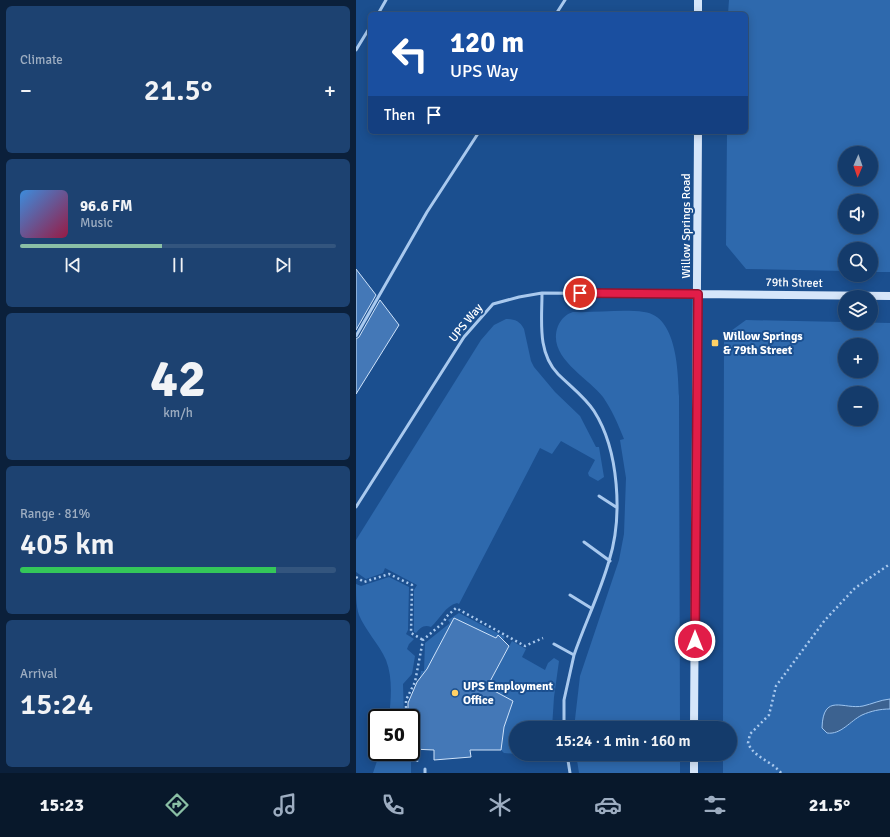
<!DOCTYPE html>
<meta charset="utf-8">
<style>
body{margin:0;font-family:Signika,sans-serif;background:#1d4271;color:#f1f3f6;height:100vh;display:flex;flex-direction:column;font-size:15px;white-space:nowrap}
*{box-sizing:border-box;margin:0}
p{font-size:13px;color:#9dadc1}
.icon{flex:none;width:22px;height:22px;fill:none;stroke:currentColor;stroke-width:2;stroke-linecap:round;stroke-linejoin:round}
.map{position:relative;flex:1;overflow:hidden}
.drawer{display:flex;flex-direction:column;gap:6px;padding:6px;background:#0b203b;width:356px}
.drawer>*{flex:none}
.hud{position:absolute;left:12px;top:12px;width:380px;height:122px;border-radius:6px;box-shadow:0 2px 10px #0003,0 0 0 1px #33557e;background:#1a4fa0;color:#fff;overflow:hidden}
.needle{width:26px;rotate:182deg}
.fabs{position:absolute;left:482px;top:146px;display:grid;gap:8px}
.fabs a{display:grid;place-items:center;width:40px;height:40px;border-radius:50%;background:#143b6b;box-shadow:0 2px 10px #0003,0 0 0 1px #33557e;font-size:20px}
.speed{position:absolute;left:12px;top:709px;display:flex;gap:8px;font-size:20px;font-weight:700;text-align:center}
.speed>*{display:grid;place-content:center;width:52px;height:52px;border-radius:50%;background:#143b6b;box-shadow:0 2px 10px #0003,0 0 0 1px #33557e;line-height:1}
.speed .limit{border:2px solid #111;border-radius:6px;background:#fff;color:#111}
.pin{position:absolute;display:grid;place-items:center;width:34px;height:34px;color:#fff;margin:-17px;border:2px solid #fff;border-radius:50%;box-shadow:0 1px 4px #0007}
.me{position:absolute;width:44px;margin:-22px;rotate:0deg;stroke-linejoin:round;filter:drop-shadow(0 0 3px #0008)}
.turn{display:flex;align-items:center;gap:14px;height:84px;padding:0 16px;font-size:18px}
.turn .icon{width:52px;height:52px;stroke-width:2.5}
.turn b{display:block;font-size:28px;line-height:34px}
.then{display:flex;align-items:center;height:38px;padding:0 16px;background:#0003;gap:8px;font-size:15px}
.big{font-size:30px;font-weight:600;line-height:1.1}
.drawer .tile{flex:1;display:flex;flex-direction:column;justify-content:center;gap:6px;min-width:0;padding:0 14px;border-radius:6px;background:#1d4271}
.drawer .dial{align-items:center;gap:0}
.dial b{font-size:52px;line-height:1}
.song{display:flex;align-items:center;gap:12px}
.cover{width:48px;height:48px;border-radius:6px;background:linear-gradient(135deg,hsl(210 70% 55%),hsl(340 70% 35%))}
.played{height:4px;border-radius:2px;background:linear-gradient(90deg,#8abfa5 45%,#33557e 45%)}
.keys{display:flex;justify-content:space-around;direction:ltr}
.heat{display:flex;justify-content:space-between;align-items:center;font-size:22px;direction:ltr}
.charge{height:6px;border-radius:3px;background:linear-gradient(90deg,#34c759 81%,#33557e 0)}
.trip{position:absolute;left:153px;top:721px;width:228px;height:40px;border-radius:20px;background:#143b6b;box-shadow:0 2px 10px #0003,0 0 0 1px #33557e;font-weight:600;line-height:40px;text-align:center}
.menu{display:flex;height:64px;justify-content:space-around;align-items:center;background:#08182b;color:#9dadc1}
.menu .icon{width:28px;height:28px}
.menu .on{color:#8abfa5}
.menu b{font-size:18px;color:#f1f3f6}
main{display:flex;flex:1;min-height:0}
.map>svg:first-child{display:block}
.green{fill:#2e69ad;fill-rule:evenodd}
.water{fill:#3c6290;stroke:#9cc4f0}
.building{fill:#4478b7;stroke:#cfe3fa}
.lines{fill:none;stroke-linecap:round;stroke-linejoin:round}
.path{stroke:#a9c9ee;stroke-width:2.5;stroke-dasharray:2 3;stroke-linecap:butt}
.lane{stroke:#a9c9ee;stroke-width:3}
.secondary{stroke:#d6e6fa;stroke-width:8}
.route-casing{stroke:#92132f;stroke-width:10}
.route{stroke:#e11d48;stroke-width:7}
.poi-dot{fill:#ffd166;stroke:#1b4f8f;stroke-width:1.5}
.labels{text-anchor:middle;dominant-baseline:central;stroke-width:4;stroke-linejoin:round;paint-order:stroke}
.street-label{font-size:12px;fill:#fff;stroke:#1b4f8f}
.poi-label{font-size:12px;font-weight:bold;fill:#fff;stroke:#1b4f8f;text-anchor:start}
</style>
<main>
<section class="drawer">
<div class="tile"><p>Climate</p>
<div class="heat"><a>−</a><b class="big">21.5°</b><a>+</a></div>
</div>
<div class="tile">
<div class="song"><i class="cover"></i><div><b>96.6 FM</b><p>Music</p></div></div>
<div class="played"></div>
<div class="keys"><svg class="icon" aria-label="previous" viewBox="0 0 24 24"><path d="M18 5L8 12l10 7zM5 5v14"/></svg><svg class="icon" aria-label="pause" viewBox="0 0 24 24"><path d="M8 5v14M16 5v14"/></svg><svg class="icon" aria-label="next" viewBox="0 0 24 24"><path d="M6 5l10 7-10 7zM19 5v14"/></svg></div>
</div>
<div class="tile dial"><b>42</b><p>km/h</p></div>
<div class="tile"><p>Range · 81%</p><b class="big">405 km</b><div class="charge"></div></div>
<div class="tile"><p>Arrival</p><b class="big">15:24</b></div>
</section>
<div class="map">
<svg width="534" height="773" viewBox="0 0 534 773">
<rect width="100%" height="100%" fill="#1b4f8f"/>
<path class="green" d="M373,0H534V272H515V249H489V271L390,269L370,245L371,132H390V14H372ZM489,153H515V179H489ZM489,201H515V227H489Z
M217,312C240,313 265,309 288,312C321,316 322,371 323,396L324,728H218L224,676L263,560L268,534L270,478L264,440L268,439C262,424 256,410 247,397C232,377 190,357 202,326C205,319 210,314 217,312Z
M150,319C158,319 164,321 168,329L175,361L178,367L199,392L224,416L240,447H243L248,477L242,481L233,476L232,473L239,460L205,441L196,454L184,448L103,604L101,603C89,606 84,619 75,627C68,624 64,628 60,633L58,632V590L61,585L29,568L27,573L10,579L0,572V540L125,340L138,325Z
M390,320L534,323V773H367V754H374V728H367L368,336ZM489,345H515V371H489ZM489,393H515V419H489Z
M33,577L53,587L52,630L50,634L58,639L53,644L51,649L59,656L56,674L47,684L48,718H33C35,699 37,678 30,660C23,644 9,630 3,615C0,606 0,594 0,584L5,586Z
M103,613L149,637L147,640L142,635L140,638L71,669L64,678L65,671H68L69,643L94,623L92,620Z
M156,641L170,649L166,657L189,670L192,663L198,658L203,661L198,697L196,728H160V754L148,753L145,750L148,727L157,701L131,687Z
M24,752H55V773H17Z
M220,754H324V773H223Z"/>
<path class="water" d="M534,699V709C524,709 515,711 506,715C494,721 485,735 471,733L466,728C467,692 488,710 507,706C516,704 524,700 534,699Z"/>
<path class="building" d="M0,269L20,295L0,330Z
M24,300L43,325L0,394V339L3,337Z
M98,618L140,638L142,635L153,646L131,687L157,701L148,727L145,750H114L115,757L78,760V750L56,749L55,718H52V703L61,682L71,669Z"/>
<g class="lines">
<path class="path" d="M0,577L8,582L33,574L56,585L55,633L67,640
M50,718V700L59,682L67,640L88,622L90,617L100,608L169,646L187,638
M55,751H61V763
M425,773C416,761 398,758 392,743L394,734L413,715L420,686L469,620L499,588L534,564"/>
<path class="lane" d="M22,14L30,0
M200,14L209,0
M0,50L14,27
M186,293C186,321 181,352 202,374C214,386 229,397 238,411C263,450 267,517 253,561C244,593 229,623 218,655L198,644
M0,336L71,212L123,132
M243,496L260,507
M0,507L108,337L137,304L163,297L186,293L340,294
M228,542L254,561
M214,595L235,608
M208,728V700L218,655
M211,754L214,773
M69,773V769"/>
<path class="secondary" d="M342,14V0
M342,294L534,296
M338,728L342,132
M338,773V754"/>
</g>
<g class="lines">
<defs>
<path id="route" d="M224,293L342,294L339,641"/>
</defs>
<use href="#route" class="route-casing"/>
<use href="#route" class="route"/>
</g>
<g class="poi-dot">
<rect x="355" y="339" width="8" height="8" rx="2"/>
<circle cx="99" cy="693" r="4"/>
</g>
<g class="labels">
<g class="street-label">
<text transform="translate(330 226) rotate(-90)">Willow Springs Road</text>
<text transform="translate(438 283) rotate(1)">79th Street</text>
<text transform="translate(110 323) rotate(-51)">UPS Way</text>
</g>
<g class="poi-label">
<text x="367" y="336">Willow Springs<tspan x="367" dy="14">&amp; 79th Street</tspan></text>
<text x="107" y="686">UPS Employment<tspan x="107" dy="14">Office</tspan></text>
</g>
</g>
</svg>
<div class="fabs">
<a><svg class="needle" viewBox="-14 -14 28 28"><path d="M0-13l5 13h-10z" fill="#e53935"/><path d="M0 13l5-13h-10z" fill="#9dadc1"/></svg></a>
<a><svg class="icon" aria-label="sound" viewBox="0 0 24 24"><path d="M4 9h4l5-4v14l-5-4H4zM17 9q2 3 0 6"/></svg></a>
<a><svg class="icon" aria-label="search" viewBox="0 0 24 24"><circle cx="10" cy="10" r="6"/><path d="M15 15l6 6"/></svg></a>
<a><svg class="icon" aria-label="layers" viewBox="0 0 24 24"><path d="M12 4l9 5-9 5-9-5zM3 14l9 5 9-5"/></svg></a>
<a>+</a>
<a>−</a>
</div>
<div class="speed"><div class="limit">50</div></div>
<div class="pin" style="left:224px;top:293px;background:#d93025"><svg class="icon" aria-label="arrive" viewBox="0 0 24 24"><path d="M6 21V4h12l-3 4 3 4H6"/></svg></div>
<svg class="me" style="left:339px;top:641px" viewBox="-20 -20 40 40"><circle r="17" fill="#e11d48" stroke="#fff" stroke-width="3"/><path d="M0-11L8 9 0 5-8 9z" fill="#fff"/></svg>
<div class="trip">15:24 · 1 min · 160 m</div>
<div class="hud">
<div class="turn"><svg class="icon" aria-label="left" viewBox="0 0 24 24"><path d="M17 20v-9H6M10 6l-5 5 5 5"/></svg><div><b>120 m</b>UPS Way</div></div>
<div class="then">Then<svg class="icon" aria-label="arrive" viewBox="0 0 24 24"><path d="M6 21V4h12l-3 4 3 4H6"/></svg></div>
</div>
</div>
</main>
<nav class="menu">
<b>15:23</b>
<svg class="icon on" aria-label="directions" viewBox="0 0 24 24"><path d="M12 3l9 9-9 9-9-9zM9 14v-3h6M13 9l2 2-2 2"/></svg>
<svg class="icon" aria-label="music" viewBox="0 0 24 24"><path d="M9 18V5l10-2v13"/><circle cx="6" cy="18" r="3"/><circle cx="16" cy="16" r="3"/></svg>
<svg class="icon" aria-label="phone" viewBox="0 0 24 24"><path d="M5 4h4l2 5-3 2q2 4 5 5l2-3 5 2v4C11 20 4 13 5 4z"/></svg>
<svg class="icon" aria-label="climate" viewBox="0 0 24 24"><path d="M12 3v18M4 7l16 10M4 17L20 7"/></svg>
<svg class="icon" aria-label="car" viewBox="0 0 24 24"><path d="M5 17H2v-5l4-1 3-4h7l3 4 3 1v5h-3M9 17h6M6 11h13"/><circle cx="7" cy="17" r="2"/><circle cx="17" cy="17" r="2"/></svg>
<svg class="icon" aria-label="filters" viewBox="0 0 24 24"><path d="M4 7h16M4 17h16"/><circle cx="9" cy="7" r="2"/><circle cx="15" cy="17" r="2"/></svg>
<b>21.5°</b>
</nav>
